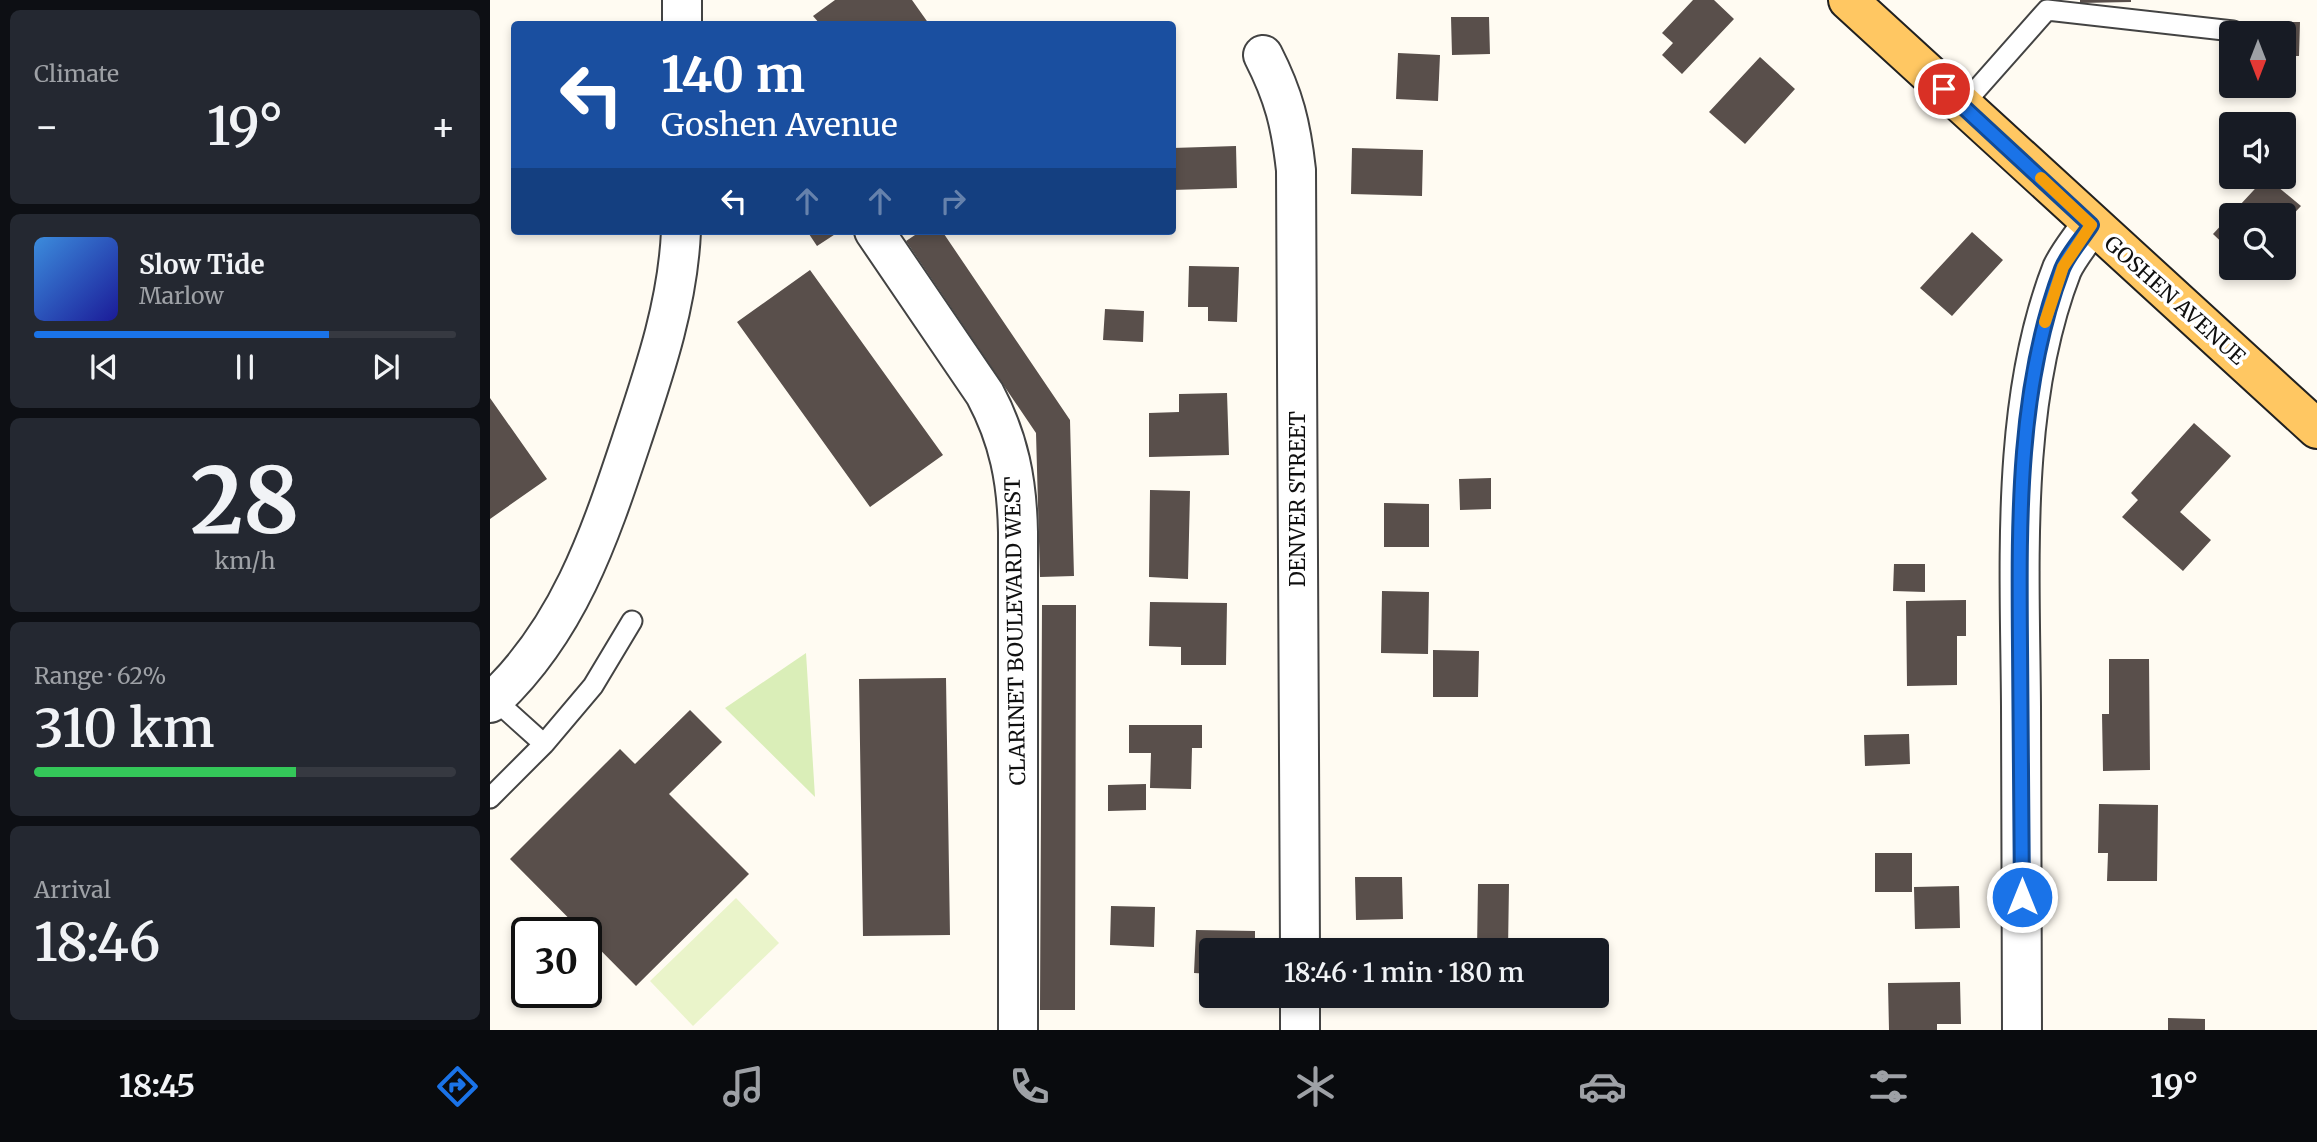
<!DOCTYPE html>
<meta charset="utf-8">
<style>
body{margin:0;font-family:Merriweather,serif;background:#242831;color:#f1f3f6;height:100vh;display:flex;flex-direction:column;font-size:26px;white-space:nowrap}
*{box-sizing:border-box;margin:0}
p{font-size:23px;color:#9ea1a6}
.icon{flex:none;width:38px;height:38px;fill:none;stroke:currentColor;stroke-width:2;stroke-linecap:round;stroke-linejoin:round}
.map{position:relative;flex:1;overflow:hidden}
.drawer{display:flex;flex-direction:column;gap:10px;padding:10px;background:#0d0f14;width:490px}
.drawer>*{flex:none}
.guide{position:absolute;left:21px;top:21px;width:665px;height:214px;border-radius:7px;box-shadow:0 4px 10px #0003;background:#1a4fa0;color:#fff;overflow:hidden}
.needle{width:46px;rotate:180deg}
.tools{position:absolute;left:1729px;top:21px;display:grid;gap:14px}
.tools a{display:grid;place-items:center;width:77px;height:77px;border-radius:7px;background:#171b24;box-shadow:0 4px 10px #0003;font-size:35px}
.speed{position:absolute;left:21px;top:917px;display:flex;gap:14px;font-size:35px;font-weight:700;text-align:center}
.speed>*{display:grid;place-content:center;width:91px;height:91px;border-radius:50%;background:#171b24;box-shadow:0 4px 10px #0003;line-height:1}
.speed .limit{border:4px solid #111;border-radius:10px;background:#fff;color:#111}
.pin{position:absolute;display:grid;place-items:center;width:60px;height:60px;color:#fff;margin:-30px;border:4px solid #fff;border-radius:50%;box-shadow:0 2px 7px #0007}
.me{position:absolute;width:77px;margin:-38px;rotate:0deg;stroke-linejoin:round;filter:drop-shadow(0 0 5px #0008)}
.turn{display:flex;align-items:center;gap:24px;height:147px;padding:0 35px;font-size:32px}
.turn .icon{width:91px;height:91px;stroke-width:2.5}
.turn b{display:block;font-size:49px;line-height:60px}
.lanes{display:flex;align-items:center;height:66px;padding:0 35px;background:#0003;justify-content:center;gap:35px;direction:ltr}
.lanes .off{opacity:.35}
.big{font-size:52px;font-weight:600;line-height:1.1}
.drawer .card{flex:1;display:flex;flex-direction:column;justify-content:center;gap:10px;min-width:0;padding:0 24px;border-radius:10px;background:#242831}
.drawer .dial{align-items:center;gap:0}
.dial b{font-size:91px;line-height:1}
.song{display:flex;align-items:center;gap:21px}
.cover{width:84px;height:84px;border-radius:10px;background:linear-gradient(135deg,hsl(210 70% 55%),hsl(240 70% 35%))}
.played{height:7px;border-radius:4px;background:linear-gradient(90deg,#1a73e8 70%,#363941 70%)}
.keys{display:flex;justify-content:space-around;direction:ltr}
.heat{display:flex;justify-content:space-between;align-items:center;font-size:38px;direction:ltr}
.charge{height:10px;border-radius:5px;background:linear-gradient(90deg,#34c759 62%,#363941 0)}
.trip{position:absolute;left:709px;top:938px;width:410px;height:70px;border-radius:7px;background:#171b24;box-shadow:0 4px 10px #0003;font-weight:600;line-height:70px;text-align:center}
.dock{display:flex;height:112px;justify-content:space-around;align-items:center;background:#090b0e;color:#9ea1a6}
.dock .icon{width:49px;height:49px}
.dock .selected{color:#1a73e8}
.dock b{font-size:32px;color:#f1f3f6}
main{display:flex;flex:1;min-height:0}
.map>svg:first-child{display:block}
.green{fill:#daeeb8}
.pitch{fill:#eaf4ca}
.building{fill:#594f4b}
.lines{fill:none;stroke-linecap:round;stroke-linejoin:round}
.lane-casing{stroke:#434343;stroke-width:23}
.street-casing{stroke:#434343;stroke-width:42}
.primary-casing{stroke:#212121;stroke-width:42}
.lane{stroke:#fff;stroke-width:19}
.street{stroke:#fff;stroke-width:38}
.primary{stroke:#ffc762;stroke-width:38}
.route-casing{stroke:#114b97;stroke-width:18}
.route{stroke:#1a73e8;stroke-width:12}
.slow{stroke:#f59e0b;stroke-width:12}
.labels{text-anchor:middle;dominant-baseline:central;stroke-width:7;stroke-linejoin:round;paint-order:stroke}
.street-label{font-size:21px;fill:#101010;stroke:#fff}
</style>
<main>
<section class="drawer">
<div class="card"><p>Climate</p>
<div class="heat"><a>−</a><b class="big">19°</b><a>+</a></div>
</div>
<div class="card">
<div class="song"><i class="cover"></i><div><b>Slow Tide</b><p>Marlow</p></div></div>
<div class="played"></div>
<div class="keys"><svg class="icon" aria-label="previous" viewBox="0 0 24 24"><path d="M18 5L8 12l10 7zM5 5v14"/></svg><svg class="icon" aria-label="pause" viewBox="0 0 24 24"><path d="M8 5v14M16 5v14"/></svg><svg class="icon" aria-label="next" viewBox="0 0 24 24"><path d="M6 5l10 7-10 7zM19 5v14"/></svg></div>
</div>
<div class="card dial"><b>28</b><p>km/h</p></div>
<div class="card"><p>Range · 62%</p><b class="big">310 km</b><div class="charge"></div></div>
<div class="card"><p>Arrival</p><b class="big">18:46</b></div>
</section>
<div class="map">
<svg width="1827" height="1030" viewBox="0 0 1827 1030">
<rect width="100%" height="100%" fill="#fffbf2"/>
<path class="green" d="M316,653L325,797L235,708Z"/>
<path class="pitch" d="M246,898L289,943L203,1026L160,981Z"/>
<path class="building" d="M345,0H422L439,24H330L323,16Z
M1203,0H1224L1244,19L1192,74L1172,55L1183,43L1172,33Z
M1590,0H1641V2L1590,3Z
M961,17H999L1000,54L962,55Z
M1762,22H1810L1809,56H1794V33H1762Z
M908,53L950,55L948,101L906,99Z
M1270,57L1305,89L1255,144L1219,112Z
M746,146L747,188L682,190V148Z
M862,148L933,150L932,196L861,194Z
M1776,177L1811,206L1794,224V215H1741V251L1723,234Z
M317,231H350L327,246Z
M431,231H452L580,420L584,576L550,577L546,433L416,241Z
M1482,232L1513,260L1462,316L1430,288Z
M699,266L749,267L747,322L718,321V307H698Z
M320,270L453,455L380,507L247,322Z
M615,309L654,311L653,342L613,340Z
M737,393L739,455L659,457V413L689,412V394Z
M0,398L57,479L0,519Z
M1704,423L1741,456L1690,512L1721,540L1693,571L1632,517L1648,500L1641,493Z
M1001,478V509L970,510L969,479Z
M660,490L700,491L698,579L659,577Z
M894,503L939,504V547H894Z
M1404,564H1435V592L1403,591Z
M892,591L939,592L938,654L891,653Z
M1476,600V636H1467V685L1417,686L1416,601Z
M660,602L737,603L736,665H691V647L659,646Z
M552,605H586L585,1010H550Z
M943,650L989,651L988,697H943Z
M1619,659H1659L1660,770L1613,771L1612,714H1619Z
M456,678L460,935L373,936L369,679Z
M200,710L232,742L179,794L259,874L146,986L20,859L130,749L145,764Z
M639,725H712V748H702L701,789L660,788L661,753H639Z
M1419,734L1420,764L1375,766L1374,735Z
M656,784V810L618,811V785Z
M1609,804L1668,805L1667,881H1617L1618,853H1608Z
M1385,853H1422V892H1385Z
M865,877H912L913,919L866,920Z
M988,884H1019L1018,950H987Z
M1469,886L1470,928L1425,929L1424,887Z
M621,906L665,907L664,947L620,945Z
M706,930L765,931V950H721V974L704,973Z
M1470,982L1471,1024H1447V1030H1399L1398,983Z
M1678,1018L1715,1019V1030H1678Z"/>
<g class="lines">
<defs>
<path id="lane" d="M1472,106L1557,10L1743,31
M4,699L54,744
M0,798L54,744L103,686L142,621"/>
<path id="street" d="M192,0V24
M773,55C794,96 801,125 806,170L810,950
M384,231L495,394C519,439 527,481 528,532V1030
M0,703C80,630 111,532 144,433C166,367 188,301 191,231
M810,996V1030
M1532,1030C1532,922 1531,814 1531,706C1530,565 1520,402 1572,269C1579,254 1592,239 1601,225"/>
<path id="primary" d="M1358,0L1827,429"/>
</defs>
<use href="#lane" class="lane-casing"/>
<use href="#street" class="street-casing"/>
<use href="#primary" class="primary-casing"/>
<use href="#lane" class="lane"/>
<use href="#street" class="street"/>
<use href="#primary" class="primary"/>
</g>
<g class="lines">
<defs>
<path id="route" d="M1454,89L1601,225C1592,239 1578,254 1572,269C1527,388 1529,522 1530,647C1531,731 1531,814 1532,897"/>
</defs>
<use href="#route" class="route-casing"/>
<use href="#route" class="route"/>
<path class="slow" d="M1551,178L1601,225L1573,267L1555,322"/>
</g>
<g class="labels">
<g class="street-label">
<text transform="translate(1685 300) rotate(42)">GOSHEN AVENUE</text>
<text transform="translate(807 499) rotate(-90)">DENVER STREET</text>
<text transform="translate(525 631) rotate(-91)">CLARINET BOULEVARD WEST</text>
</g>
</g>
</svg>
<div class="tools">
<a><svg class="needle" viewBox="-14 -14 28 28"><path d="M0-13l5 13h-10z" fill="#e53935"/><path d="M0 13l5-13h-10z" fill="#9ea1a6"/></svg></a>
<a><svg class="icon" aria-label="sound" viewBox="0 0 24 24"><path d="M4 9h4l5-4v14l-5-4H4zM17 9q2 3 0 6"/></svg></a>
<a><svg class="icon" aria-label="search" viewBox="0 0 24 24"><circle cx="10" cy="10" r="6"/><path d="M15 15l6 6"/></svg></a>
</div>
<div class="speed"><div class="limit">30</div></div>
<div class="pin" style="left:1454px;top:89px;background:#d93025"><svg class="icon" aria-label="arrive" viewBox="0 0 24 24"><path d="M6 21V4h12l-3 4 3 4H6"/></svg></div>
<svg class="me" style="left:1532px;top:897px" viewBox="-20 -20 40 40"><circle r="17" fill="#1a73e8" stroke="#fff" stroke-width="3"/><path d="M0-11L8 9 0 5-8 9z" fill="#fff"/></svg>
<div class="trip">18:46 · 1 min · 180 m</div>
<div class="guide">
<div class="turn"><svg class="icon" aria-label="left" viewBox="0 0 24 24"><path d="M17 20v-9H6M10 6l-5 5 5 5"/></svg><div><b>140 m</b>Goshen Avenue</div></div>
<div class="lanes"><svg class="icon" aria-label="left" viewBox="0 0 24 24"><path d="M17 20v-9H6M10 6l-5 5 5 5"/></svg><svg class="icon off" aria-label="ahead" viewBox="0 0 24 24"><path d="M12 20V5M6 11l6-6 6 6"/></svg><svg class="icon off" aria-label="ahead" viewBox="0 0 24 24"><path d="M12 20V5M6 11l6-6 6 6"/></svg><svg class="icon off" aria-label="right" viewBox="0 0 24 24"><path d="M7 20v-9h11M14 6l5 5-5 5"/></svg></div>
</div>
</div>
</main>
<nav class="dock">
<b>18:45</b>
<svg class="icon selected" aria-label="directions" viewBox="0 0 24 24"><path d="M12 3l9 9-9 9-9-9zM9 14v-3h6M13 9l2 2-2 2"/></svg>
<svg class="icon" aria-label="music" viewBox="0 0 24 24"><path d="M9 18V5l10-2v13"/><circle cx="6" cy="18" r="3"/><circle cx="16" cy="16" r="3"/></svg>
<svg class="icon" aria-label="phone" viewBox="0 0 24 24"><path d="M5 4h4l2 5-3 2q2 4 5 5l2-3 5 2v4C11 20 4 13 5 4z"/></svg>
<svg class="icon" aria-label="climate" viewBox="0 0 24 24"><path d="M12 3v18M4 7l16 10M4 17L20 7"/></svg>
<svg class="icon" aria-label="car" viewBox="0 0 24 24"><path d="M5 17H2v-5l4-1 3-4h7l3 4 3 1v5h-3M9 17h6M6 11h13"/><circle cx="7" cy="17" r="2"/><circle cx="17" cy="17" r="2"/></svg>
<svg class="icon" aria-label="filters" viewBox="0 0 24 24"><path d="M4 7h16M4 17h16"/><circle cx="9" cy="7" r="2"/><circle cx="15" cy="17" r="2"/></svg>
<b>19°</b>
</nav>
